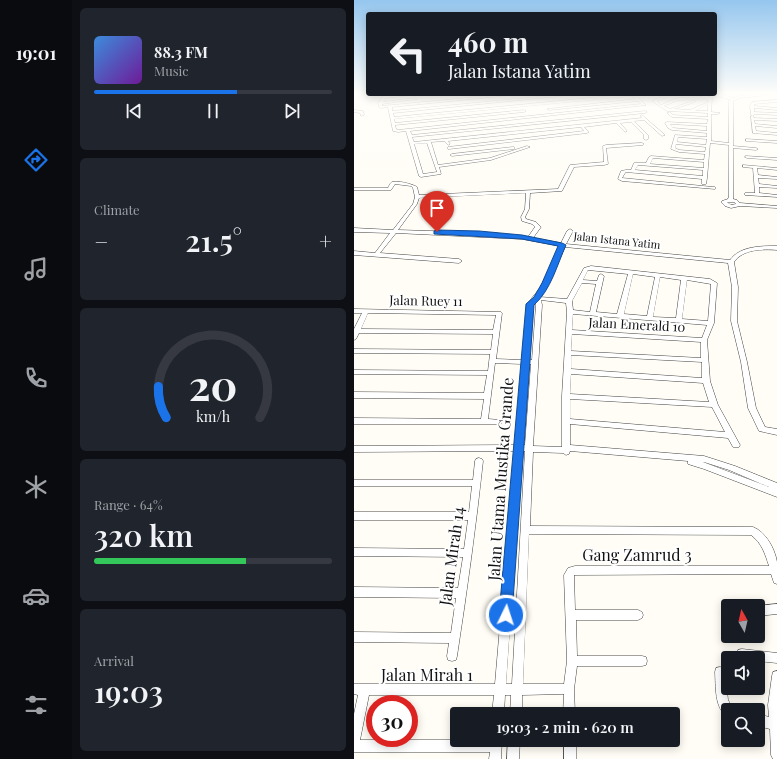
<!DOCTYPE html>
<meta charset="utf-8">
<style>
body{margin:0;font-family:"Playfair Display",serif;background:#20242c;color:#f1f3f6;height:100vh;display:flex;flex-direction:column;font-size:15px;white-space:nowrap}
*{box-sizing:border-box;margin:0}
p{font-size:13px;color:#9ea1a6}
.icon{flex:none;width:22px;height:22px;fill:none;stroke:currentColor;stroke-width:2;stroke-linecap:round;stroke-linejoin:round}
.map{position:relative;flex:1;overflow:hidden}
.drawer{display:flex;flex-direction:column;gap:8px;padding:8px;background:#0d0f14;width:282px}
.drawer>*{flex:none}
.guide{position:absolute;left:12px;top:12px;width:351px;height:84px;border-radius:4px;box-shadow:0 2px 10px #0003;background:#171b24;color:#f1f3f6;overflow:hidden}
.needle{width:26px;rotate:352deg}
.controls{position:absolute;left:367px;top:599px;display:grid;gap:8px}
.controls a{display:grid;place-items:center;width:44px;height:44px;border-radius:4px;background:#171b24;box-shadow:0 2px 10px #0003;font-size:20px}
.speed{position:absolute;left:12px;top:695px;display:flex;gap:8px;font-size:20px;font-weight:700;text-align:center}
.speed>*{display:grid;place-content:center;width:52px;height:52px;border-radius:50%;background:#171b24;box-shadow:0 2px 10px #0003;line-height:1}
.speed .limit{border:6px solid #d22;background:#fff;color:#111}
.pin{position:absolute;display:grid;place-items:center;width:34px;height:34px;color:#fff;margin:-41px -17px;border-radius:50% 50% 50% 0;rotate:-45deg;box-shadow:0 0 4px #0007}
.pin .icon{rotate:45deg}
.me{position:absolute;width:44px;margin:-22px;rotate:4deg;stroke-linejoin:round;filter:drop-shadow(0 0 3px #0008)}
.turn{display:flex;align-items:center;gap:14px;height:84px;padding:0 16px;font-size:18px}
.turn .icon{width:52px;height:52px;stroke-width:2.5}
.turn b{display:block;font-size:28px;line-height:34px}
.big{font-size:30px;font-weight:600;line-height:1.1}
.drawer .widget{flex:1;display:flex;flex-direction:column;justify-content:center;gap:6px;min-width:0;padding:0 14px;border-radius:6px;background:#20242c}
.drawer .dial{align-items:center;gap:0}
.dial svg{height:104px;overflow:visible;fill:none;stroke:#363941;stroke-width:7;stroke-linecap:round;text-anchor:middle}
.dial text{fill:#f1f3f6;stroke:none}
.song{display:flex;align-items:center;gap:12px}
.cover{width:48px;height:48px;border-radius:6px;background:linear-gradient(135deg,hsl(210 70% 55%),hsl(280 70% 35%))}
.played{height:4px;border-radius:2px;background:linear-gradient(90deg,#1a73e8 60%,#363941 60%)}
.keys{display:flex;justify-content:space-around;direction:ltr}
.heat{display:flex;justify-content:space-between;align-items:center;font-size:22px;direction:ltr}
.charge{height:6px;border-radius:3px;background:linear-gradient(90deg,#34c759 64%,#363941 0)}
.trip{position:absolute;left:96px;top:707px;width:230px;height:40px;border-radius:4px;background:#171b24;box-shadow:0 2px 10px #0003;font-weight:600;line-height:40px;text-align:center}
main{display:flex;flex:1;min-height:0}
.dock{display:flex;flex-direction:column;width:72px;justify-content:space-around;align-items:center;background:#090b0e;color:#9ea1a6}
.dock .icon{width:28px;height:28px}
.dock .on{color:#1a73e8}
.dock b{font-size:18px;color:#f1f3f6}
.map>svg:first-child{display:block}
.lines{fill:none;stroke-linecap:round;stroke-linejoin:round}
.street-casing{stroke:#444;stroke-width:1}
.street{fill:#fff;fill-rule:evenodd}
.route{fill:#1a73e8;stroke:#114b97}
.labels{text-anchor:middle;dominant-baseline:central;stroke-width:4;stroke-linejoin:round;paint-order:stroke}
.far-street-label{font-size:11px;fill:#111;stroke:#fff}
.street-label{font-size:13px;fill:#111;stroke:#fff}
.near-street-label{font-size:16px;fill:#111;stroke:#fff}
</style>
<main>
<nav class="dock">
<b>19:01</b>
<svg class="icon on" aria-label="directions" viewBox="0 0 24 24"><path d="M12 3l9 9-9 9-9-9zM9 14v-3h6M13 9l2 2-2 2"/></svg>
<svg class="icon" aria-label="music" viewBox="0 0 24 24"><path d="M9 18V5l10-2v13"/><circle cx="6" cy="18" r="3"/><circle cx="16" cy="16" r="3"/></svg>
<svg class="icon" aria-label="phone" viewBox="0 0 24 24"><path d="M5 4h4l2 5-3 2q2 4 5 5l2-3 5 2v4C11 20 4 13 5 4z"/></svg>
<svg class="icon" aria-label="climate" viewBox="0 0 24 24"><path d="M12 3v18M4 7l16 10M4 17L20 7"/></svg>
<svg class="icon" aria-label="car" viewBox="0 0 24 24"><path d="M5 17H2v-5l4-1 3-4h7l3 4 3 1v5h-3M9 17h6M6 11h13"/><circle cx="7" cy="17" r="2"/><circle cx="17" cy="17" r="2"/></svg>
<svg class="icon" aria-label="filters" viewBox="0 0 24 24"><path d="M4 7h16M4 17h16"/><circle cx="9" cy="7" r="2"/><circle cx="15" cy="17" r="2"/></svg>
</nav>
<section class="drawer">
<div class="widget">
<div class="song"><i class="cover"></i><div><b>88.3 FM</b><p>Music</p></div></div>
<div class="played"></div>
<div class="keys"><svg class="icon" aria-label="previous" viewBox="0 0 24 24"><path d="M18 5L8 12l10 7zM5 5v14"/></svg><svg class="icon" aria-label="pause" viewBox="0 0 24 24"><path d="M8 5v14M16 5v14"/></svg><svg class="icon" aria-label="next" viewBox="0 0 24 24"><path d="M6 5l10 7-10 7zM19 5v14"/></svg></div>
</div>
<div class="widget"><p>Climate</p>
<div class="heat"><a>−</a><b class="big">21.5°</b><a>+</a></div>
</div>
<div class="widget dial"><svg viewBox="0 0 100 80">
<path d="M14 69A42 42 0 1 1 86 69"/>
<path d="M14 69A42 42 0 0 1 8 45" stroke="#1a73e8"/>
<text x="50" y="56" font-size="32" font-weight="700">20</text>
<text x="50" y="72" font-size="11">km/h</text>
</svg></div>
<div class="widget"><p>Range · 64%</p><b class="big">320 km</b><div class="charge"></div></div>
<div class="widget"><p>Arrival</p><b class="big">19:03</b></div>
</section>
<div class="map">
<svg width="423" height="759" viewBox="0 0 423 759">
<rect width="100%" height="100%" fill="#fffdf5"/>
<g class="lines">
<defs>
<path id="street" d="M361,93H367L366,94L380,98L384,96L423,93V94L385,98L379,101V146L402,148L404,149L402,150L379,148V199L383,200L386,203L423,206V208L386,206L377,208L371,206L368,203V201L374,199L375,196V145L356,143L353,178L352,184H348V179L272,172L271,173L268,178L359,187H361V189L268,181L264,179L267,171L272,170H277L280,163H292L295,157L297,156L350,160L351,154L325,152L317,149L321,135L353,137V133L318,130L314,128L311,123L313,122L353,124L354,119L318,117L313,113L316,112L319,115L354,117V113L313,111L298,101L315,94H320L303,101L307,105L323,98L350,97L341,94H347L356,97ZM364,96L377,100L375,101V143L357,141V114H364L366,113L357,112L358,98ZM354,99V102L336,110L320,109L341,102V100L316,109L310,106L324,100ZM354,104V111H341ZM316,124L353,126V131L319,128ZM324,137L353,139L352,145L323,142ZM322,144L352,147L351,152L325,150L321,148ZM299,158L350,162V168L296,164ZM284,165L349,170V176L281,170ZM373,202H380L382,204L377,205Z
M31,94H35L33,96L67,94L32,98L29,102L61,98L63,99L28,104V106L154,94H167L38,107V111L213,94H226L39,113L40,117L276,94H280L292,105L56,131L58,135L291,111L293,112L291,113L58,137L60,142L288,118L286,116L288,115L311,135L308,136L290,120L280,121L294,135V139L292,140L290,139V135L277,122L266,123L273,131L271,132L262,123L230,127L235,132L233,133L95,149H94V147L230,131L227,127L94,141L96,144L94,145L90,141L77,142L84,165L136,158L173,146L176,147L137,160L85,167L87,174L67,177L65,176L52,131L44,132L39,131L34,107L27,108L25,107L24,103ZM278,96L282,99L193,109L195,110L284,101L287,104L44,130L42,129L41,125L170,112L172,111L170,110L41,123L40,119ZM73,143L83,172L69,174L60,144Z
M423,100V102L400,104V106L423,108V110L400,108V112L423,113V115L401,114L399,116L397,115L396,106L398,102Z
M0,110L9,111L10,115L7,116L6,113L0,112Z
M397,116H399L400,118L423,119V121L400,120L401,124L423,126V128L401,126L402,131L423,133V135L399,133Z
M392,139L423,141V143L393,141H392Z
M288,143L290,144L289,145L252,148L254,164L250,165L220,167L208,191L176,193L175,209L171,217L172,219L182,222L187,227L179,238L207,243L213,231L216,229L219,231L212,244L376,260C386,246 407,246 423,246V250C408,249 389,249 380,262L384,287L383,321L393,362L402,408L411,427L423,429V435L405,431L394,408L387,362L377,321L378,287L374,263L211,247L197,279L186,297L213,299L230,268L237,266L356,279L363,283L360,323L353,340L356,381L364,405L386,445L385,447H379L374,438L216,424V445L350,456L381,466L423,483V497L350,469L334,464V461L216,451L215,454L212,455L209,453L179,452L176,526L399,527C412,532 421,549 423,562C423,569 423,577 423,584L420,583L417,574L220,575L221,610H284L288,612L289,615L288,618L284,620H222L223,656H288L292,657L293,661L292,665L288,666H223L220,689L221,714H209L210,694L168,695V714H156L157,695H151L150,714H138L140,695H15L6,740H148L147,759H135L136,752H0V714L4,695L0,694V684H141L161,451L0,452V446L161,445L168,364L141,363L134,419L147,420L148,422L147,424H0V418L127,419L130,399L0,398V392L130,393L133,375L0,374V370L134,371L136,354L0,353V349L137,350L139,334L5,333L2,339L0,340V329L8,313H0V309L147,312L148,313L142,359L168,360L173,304L186,288L206,246L168,239L42,233L26,253L105,259L108,261L105,263L0,255V251L21,253L36,233L0,232V228L39,230L59,204L61,197L59,188L57,186L41,184L37,190H0V188H34C35,186 36,183 38,182C42,180 59,184 63,187L65,195L204,189L216,165L250,162L249,146L252,145ZM172,193L171,209L167,217L168,221L178,224L181,227L174,237L141,233L44,230L63,204L65,198ZM234,270L274,274L263,314L242,312L250,276L247,274L245,275L243,281L229,280ZM279,274L301,277L293,316L270,314ZM306,277L327,280L322,318L299,317ZM333,280L357,284L354,321L328,319ZM228,283L242,284L236,312L219,310L218,301ZM187,300L212,303L213,312L208,396V447L179,446L188,305ZM181,302L182,305L178,360H175L179,304ZM14,313L142,315L139,330L7,329ZM219,314L353,325L348,338L218,330ZM218,334L347,342V358L217,351ZM217,355L348,362V378L217,369ZM175,364H177L171,445H169ZM217,374L349,383L355,402L216,394ZM216,399L358,407L371,432L216,419ZM168,451H171L158,684H152ZM349,462H350L375,470L415,487ZM175,534L397,535C408,543 411,554 415,566H221L214,568L210,575L213,661L210,684H169Z
M159,147H160V149L98,156L96,155L98,154Z
M392,156L423,158V160L393,158L391,157Z
M389,165L423,168V170L403,168L404,175L423,177V179L404,178L405,184L423,186V188L405,187V193L423,195V197L391,195V193H401L399,168L389,167Z
M125,458L128,459L129,461C122,526 113,591 103,656L102,660L98,661L94,660L93,656L95,643L0,642V632L97,633L102,598L0,597V587L104,588L109,557L0,556V548L110,549L114,520H0V512H115L118,486H0V480H119L121,461L122,459Z
M423,604V614L404,616V606Z
M388,649L423,653V663L404,661V658H385L383,654L384,650Z
M366,667L370,668L371,672L374,700L380,710H374V716C360,710 362,685 361,672L362,668Z
M423,671V759H419L417,755L416,729L404,726V714L415,717L414,705L418,676L419,672Z
M154,740H166L165,759H153Z
M210,740H222V759H210Z"/>
</defs>
<use href="#street" class="street-casing"/>
<use href="#street" class="street"/>
</g>
<linearGradient id="sky" x2="0" y2="1"><stop stop-color="#95c6ee"/><stop offset="0.47" stop-color="#fffefa"/><stop offset="1" stop-color="#fffefa" stop-opacity="0"/></linearGradient>
<rect width="423" height="199" fill="url(#sky)"/>
<path class="route" d="M83,230L125,231L168,235L208,243L212,245C203,265 197,290 180,305L158,615L156,619L152,621L147,619L145,615L172,304L180,297L188,283L204,246L168,239L80,234V231Z"/>
<g class="labels">
<g class="far-street-label">
<text transform="translate(263 240) rotate(6)">Jalan Istana Yatim</text>
</g>
<g class="street-label">
<text transform="translate(72 300) rotate(1)">Jalan Ruey 11</text>
<text transform="translate(283 324) rotate(3)">Jalan Emerald 10</text>
</g>
<g class="near-street-label">
<text transform="translate(146 479) rotate(-86)">Jalan Utama Mustika Grande</text>
<text x="283" y="554">Gang Zamrud 3</text>
<text transform="translate(97 556) rotate(-82)">Jalan Mirah 14</text>
<text x="73" y="674">Jalan Mirah 1</text>
</g>
</g>
</svg>
<div class="controls">
<a><svg class="needle" viewBox="-14 -14 28 28"><path d="M0-13l5 13h-10z" fill="#e53935"/><path d="M0 13l5-13h-10z" fill="#9ea1a6"/></svg></a>
<a><svg class="icon" aria-label="sound" viewBox="0 0 24 24"><path d="M4 9h4l5-4v14l-5-4H4zM17 9q2 3 0 6"/></svg></a>
<a><svg class="icon" aria-label="search" viewBox="0 0 24 24"><circle cx="10" cy="10" r="6"/><path d="M15 15l6 6"/></svg></a>
</div>
<div class="speed"><div class="limit">30</div></div>
<div class="pin" style="left:83px;top:232px;background:#d93025"><svg class="icon" aria-label="arrive" viewBox="0 0 24 24"><path d="M6 21V4h12l-3 4 3 4H6"/></svg></div>
<svg class="me" style="left:152px;top:615px" viewBox="-20 -20 40 40"><circle r="17" fill="#1a73e8" stroke="#fff" stroke-width="3"/><path d="M0-11L8 9 0 5-8 9z" fill="#fff"/></svg>
<div class="trip">19:03 · 2 min · 620 m</div>
<div class="guide">
<div class="turn"><svg class="icon" aria-label="left" viewBox="0 0 24 24"><path d="M17 20v-9H6M10 6l-5 5 5 5"/></svg><div><b>460 m</b>Jalan Istana Yatim</div></div>
</div>
</div>
</main>
